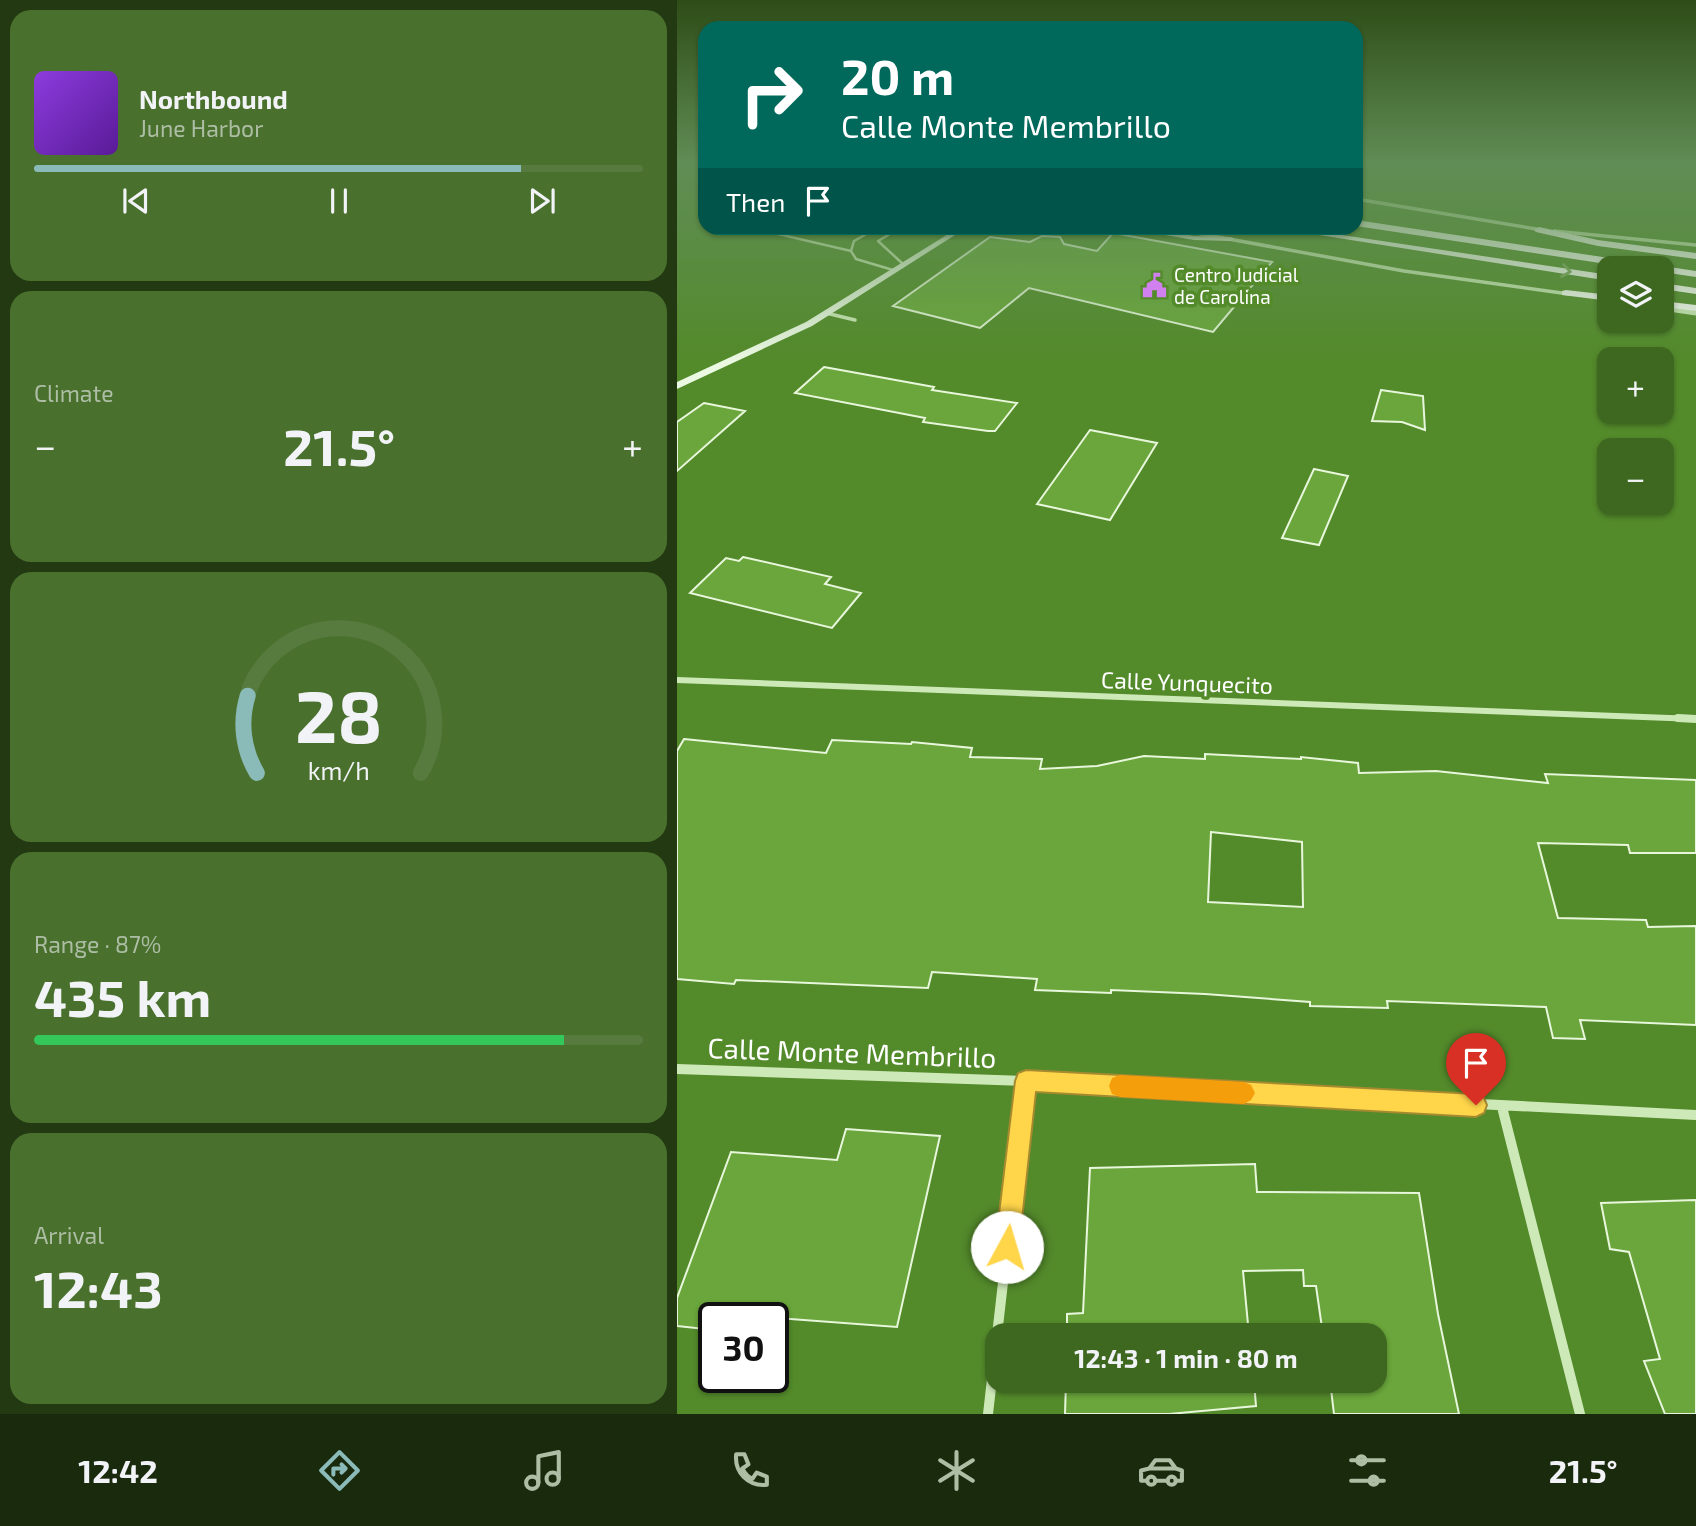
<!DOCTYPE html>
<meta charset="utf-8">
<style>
body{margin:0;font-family:"Exo 2",sans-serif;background:#49702d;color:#f1f3f6;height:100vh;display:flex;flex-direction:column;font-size:26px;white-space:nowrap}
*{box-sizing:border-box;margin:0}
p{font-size:23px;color:#adbea5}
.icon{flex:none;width:38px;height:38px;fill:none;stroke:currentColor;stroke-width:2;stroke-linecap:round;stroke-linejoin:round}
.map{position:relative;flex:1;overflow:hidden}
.sheet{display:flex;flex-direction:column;gap:10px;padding:10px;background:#223912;width:677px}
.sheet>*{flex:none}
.guide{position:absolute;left:21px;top:21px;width:665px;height:214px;border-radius:21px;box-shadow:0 2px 5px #0004;background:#00695c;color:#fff;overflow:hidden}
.fabs{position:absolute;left:920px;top:256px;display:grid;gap:14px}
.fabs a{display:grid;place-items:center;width:77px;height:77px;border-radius:14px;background:#3e6820;box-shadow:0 2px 5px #0004;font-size:35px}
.speed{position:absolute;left:21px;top:1302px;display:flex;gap:14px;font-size:35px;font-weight:700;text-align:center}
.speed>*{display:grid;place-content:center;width:91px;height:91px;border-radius:50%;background:#3e6820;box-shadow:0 2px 5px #0004;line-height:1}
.speed .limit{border:4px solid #111;border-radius:10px;background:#fff;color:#111}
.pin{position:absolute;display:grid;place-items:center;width:60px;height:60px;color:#fff;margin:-72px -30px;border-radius:50% 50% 50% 0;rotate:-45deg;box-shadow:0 0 7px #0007}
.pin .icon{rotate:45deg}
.me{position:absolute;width:77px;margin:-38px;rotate:6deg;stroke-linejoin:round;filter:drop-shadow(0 0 5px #0008)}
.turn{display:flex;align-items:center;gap:24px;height:147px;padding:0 28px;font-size:32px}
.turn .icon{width:91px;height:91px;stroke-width:2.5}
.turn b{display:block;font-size:49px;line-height:60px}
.then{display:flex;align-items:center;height:66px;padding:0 28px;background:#0003;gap:14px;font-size:26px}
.big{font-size:52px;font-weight:700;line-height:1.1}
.sheet .card{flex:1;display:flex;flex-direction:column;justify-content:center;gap:10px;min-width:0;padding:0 24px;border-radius:21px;background:#49702d}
.sheet .dial{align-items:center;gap:0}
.dial svg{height:182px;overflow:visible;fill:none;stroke:#577b3e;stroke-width:7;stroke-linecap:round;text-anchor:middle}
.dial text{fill:#f1f3f6;stroke:none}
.song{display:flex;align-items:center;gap:21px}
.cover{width:84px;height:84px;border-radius:10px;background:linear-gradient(135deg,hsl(270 70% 55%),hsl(270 70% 35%))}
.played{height:7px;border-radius:4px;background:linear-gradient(90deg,#8bbbb9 80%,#577b3e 80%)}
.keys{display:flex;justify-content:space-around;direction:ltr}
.heat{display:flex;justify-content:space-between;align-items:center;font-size:38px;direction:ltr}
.charge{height:10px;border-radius:5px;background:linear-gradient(90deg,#34c759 87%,#577b3e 0)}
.trip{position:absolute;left:308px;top:1323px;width:402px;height:70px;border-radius:21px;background:#3e6820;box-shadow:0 2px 5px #0004;font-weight:700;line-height:70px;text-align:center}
.menu{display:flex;height:112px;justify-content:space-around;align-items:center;background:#192a0d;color:#adbea5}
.menu .icon{width:49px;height:49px}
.menu .current{color:#8bbbb9}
.menu b{font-size:32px;color:#f1f3f6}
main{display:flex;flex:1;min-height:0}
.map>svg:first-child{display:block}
.building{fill:#6aa63b;stroke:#e8f7dc;stroke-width:2;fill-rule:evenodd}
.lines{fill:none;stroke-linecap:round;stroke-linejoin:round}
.lane-far1{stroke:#cee9b8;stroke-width:2.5}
.lane{stroke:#cee9b8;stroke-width:3.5}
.street-far4{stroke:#cee9b8;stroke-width:3.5}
.street-far3{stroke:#cee9b8;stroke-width:5}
.street-far2{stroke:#cee9b8;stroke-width:6}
.street-far1{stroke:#cee9b8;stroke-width:8}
.street{stroke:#cee9b8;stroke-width:10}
.secondary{fill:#ebf8e2;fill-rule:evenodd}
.primary{fill:#fcfefa;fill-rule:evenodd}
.oneway{stroke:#7da75e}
.route{fill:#ffd54a;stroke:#a68a30;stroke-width:2}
.slow{fill:#f59e0b}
.labels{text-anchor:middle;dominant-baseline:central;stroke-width:7;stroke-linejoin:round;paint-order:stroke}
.far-poi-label{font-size:19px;fill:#fff;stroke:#538a2a;text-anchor:start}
.street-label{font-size:23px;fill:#fff;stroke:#538a2a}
.near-street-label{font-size:28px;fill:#fff;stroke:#538a2a}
</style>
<main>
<section class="sheet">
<div class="card">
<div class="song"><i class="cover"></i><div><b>Northbound</b><p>June Harbor</p></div></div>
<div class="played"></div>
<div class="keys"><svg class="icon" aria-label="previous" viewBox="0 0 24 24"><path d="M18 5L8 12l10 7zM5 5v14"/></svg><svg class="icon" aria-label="pause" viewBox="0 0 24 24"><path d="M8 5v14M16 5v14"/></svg><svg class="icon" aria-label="next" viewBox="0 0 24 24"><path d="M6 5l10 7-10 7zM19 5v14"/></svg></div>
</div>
<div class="card"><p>Climate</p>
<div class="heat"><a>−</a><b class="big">21.5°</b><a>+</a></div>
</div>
<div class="card dial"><svg viewBox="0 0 100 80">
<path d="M14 69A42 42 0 1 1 86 69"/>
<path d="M14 69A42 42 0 0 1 10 35" stroke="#8bbbb9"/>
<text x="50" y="56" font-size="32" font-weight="700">28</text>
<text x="50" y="72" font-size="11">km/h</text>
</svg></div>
<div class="card"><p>Range · 87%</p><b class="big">435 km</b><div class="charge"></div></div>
<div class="card"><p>Arrival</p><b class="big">12:43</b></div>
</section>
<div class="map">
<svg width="1019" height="1414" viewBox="0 0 1019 1414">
<rect width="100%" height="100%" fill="#538a2a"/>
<path class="building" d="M436,233L595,262L536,332L352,288L303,328L216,306L313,237L353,242L365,236L383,237L387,244L420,251Z
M147,367L257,387L255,390L340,403L318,431H311L246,422L248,418L118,393Z
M704,390L746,396L748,430L725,422L695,421Z
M27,403L68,411L0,471V422Z
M413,430L480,443L433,520L360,504Z
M637,469L671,476L642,545L605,538Z
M66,557L154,577L148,584L184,593L155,628L13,593L49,558L62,561Z
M7,739L149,753L155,740L234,744L235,742L295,748L293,757L365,759L363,769L420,766L467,756L528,759V754L624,759V757L681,763L682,773L759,771L871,783L868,774L1019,780V853H953L951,845L861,843L881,918L969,920L971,927L1019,926V1025L903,1020L908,1039L876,1038L869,1007L710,1001L711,1008L633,1006V1002L528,994L434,990V993L358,990L360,979L255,972L251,988L59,980L57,984L0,979V751ZM534,832L625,842L626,907L531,902Z
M169,1129L263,1136L220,1327L100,1318H37V1330L0,1326V1298L54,1152L160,1160Z
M578,1164L580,1192L742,1193L761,1314L782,1414H657L653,1381H698V1335H646L639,1286H627L626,1270L566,1271L572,1335H390V1314L406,1313L413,1168Z
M1019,1200V1414H988L967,1361L983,1359L952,1252L933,1249L924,1203Z
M389,1381H577L579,1406L492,1414H388Z"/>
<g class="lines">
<path class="lane-far1" d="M13,163L28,165
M75,228L174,251L179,259L216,270
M223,228L201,241L226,264
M174,251L177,241L200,228"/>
<path class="lane" d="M149,313L178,320"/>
<path class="street-far4" d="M679,199L865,230
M492,228L727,271L892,294
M877,231L1019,245"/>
<path class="street-far3" d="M985,308L1019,313"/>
<path class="street-far2" d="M0,680L1019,719"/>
<path class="street-far1" d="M1001,718L1019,719"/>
<path class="street" d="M0,1069L349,1081L1019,1115
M825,1107L903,1414
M311,1414L349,1081"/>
<path class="secondary" d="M281,228H289L135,326L0,389V382L129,322Z
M456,228H469L517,236L554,237L558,239L554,241L517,240L459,230Z"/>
<path class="primary" d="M679,220L1019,271V277L985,272V268H956L679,226Z
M862,227L921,240L1019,253V259L921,246L859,232L857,230Z
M598,228H618L933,275V281Z
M985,283L1019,288V294L985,289Z
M889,290L933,295V301L885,295V291Z
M985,301L1019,305V311L985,307Z"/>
</g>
<defs><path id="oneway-chevron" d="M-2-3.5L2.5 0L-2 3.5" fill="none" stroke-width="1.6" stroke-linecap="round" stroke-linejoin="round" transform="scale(1.75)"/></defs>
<use class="oneway" href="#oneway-chevron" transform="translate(889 271) rotate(9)"/>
<linearGradient id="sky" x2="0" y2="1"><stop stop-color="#2e4c17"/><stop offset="0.45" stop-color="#608d55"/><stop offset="1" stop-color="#608d55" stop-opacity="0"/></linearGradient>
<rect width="1019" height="361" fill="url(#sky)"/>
<path class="route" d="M349,1070L799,1094L807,1098L810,1105L807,1113L799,1117L359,1092L342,1247L339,1256L330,1260L321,1256L318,1247L338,1081L341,1073Z"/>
<path class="slow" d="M443,1075L567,1082L574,1085L578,1093L574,1100L567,1104L443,1097L435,1094L432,1086L435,1078Z"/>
<defs>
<symbol id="civic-bare" viewBox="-9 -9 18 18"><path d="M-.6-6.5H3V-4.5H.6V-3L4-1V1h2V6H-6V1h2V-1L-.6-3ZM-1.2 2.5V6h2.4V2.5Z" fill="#d080ef" stroke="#538a2a" stroke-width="2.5" paint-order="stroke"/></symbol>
</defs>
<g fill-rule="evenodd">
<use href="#civic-bare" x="460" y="268" width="35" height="35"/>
</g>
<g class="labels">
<g class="far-poi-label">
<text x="497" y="274">Centro Judicial<tspan x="497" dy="22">de Carolina</tspan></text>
</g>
<g class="street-label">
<text transform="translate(510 682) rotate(2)">Calle Yunquecito</text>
</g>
<g class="near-street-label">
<text transform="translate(175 1052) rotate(2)">Calle Monte Membrillo</text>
</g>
</g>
</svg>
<div class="fabs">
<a><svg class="icon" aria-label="layers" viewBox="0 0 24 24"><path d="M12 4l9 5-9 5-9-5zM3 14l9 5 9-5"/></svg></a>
<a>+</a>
<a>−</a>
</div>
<div class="speed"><div class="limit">30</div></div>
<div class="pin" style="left:799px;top:1105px;background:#d93025"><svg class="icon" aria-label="arrive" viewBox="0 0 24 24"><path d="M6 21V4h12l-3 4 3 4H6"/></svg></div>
<svg class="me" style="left:330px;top:1247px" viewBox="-20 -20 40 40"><circle r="19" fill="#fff"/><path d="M0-13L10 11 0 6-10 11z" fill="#ffd54a"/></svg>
<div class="trip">12:43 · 1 min · 80 m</div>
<div class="guide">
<div class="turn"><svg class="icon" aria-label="right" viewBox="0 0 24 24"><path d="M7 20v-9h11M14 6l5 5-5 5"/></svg><div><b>20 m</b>Calle Monte Membrillo</div></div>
<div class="then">Then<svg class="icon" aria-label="arrive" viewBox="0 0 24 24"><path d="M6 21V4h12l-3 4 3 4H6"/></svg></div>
</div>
</div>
</main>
<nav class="menu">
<b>12:42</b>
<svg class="icon current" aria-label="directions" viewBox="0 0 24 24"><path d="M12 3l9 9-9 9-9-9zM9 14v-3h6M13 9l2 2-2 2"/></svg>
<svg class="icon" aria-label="music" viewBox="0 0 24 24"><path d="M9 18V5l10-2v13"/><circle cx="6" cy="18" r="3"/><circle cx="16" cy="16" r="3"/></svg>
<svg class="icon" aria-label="phone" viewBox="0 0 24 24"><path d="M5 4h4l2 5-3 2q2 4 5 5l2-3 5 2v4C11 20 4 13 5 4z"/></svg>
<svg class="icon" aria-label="climate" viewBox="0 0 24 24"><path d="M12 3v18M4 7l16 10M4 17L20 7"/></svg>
<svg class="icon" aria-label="car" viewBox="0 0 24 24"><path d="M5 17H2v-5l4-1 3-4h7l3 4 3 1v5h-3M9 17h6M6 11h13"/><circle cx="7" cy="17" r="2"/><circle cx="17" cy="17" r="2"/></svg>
<svg class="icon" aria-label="filters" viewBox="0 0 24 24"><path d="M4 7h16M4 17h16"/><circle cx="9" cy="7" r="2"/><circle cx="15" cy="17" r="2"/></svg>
<b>21.5°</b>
</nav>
